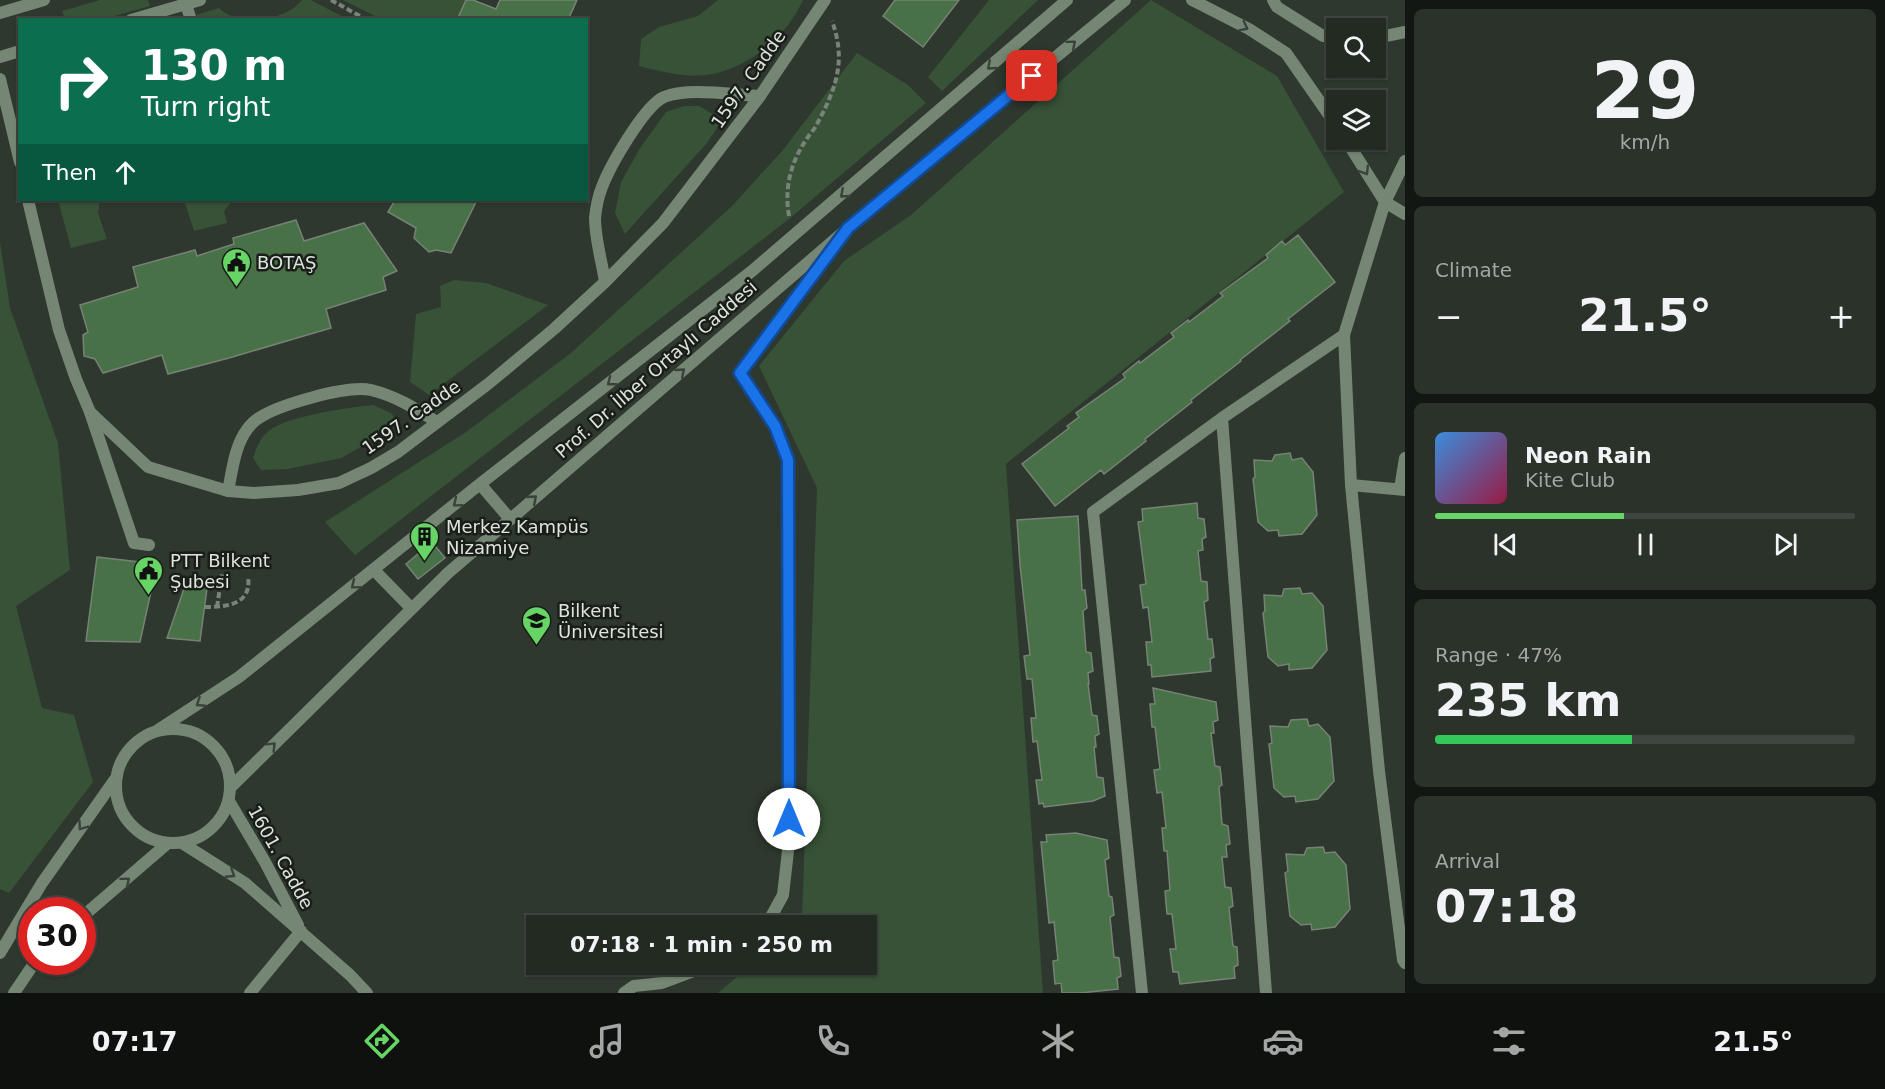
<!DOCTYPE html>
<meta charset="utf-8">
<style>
body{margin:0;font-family:"DejaVu Sans",sans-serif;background:#2a322a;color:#f1f3f6;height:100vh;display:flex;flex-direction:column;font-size:22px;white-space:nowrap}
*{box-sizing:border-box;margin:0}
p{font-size:20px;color:#a2a7a5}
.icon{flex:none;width:33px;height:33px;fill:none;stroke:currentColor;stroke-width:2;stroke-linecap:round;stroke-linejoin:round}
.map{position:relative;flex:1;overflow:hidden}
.sheet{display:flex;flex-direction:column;gap:9px;padding:9px;background:#131713;width:480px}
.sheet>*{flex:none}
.top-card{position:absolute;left:18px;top:18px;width:570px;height:183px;border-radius:0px;box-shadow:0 2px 4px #0004,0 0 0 2px #3f4640;background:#0b6e4f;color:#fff;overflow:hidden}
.tools{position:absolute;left:1326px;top:18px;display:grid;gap:12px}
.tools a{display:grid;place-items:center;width:60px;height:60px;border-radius:0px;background:#222a22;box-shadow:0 2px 4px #0004,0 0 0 2px #3f4640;font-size:30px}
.speed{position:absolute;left:18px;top:897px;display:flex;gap:12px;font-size:30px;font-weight:700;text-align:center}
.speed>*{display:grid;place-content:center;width:78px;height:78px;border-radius:50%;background:#222a22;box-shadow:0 2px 4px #0004,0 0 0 2px #3f4640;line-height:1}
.speed .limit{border:9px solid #d22;background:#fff;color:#111}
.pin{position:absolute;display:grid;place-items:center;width:51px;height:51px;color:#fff;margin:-26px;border-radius:12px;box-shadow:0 3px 9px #0006}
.me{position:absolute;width:66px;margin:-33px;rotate:0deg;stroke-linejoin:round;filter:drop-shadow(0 0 4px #0008)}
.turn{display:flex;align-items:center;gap:21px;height:126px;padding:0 24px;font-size:27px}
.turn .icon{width:78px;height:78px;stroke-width:2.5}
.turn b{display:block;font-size:42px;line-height:51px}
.then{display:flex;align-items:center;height:57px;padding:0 24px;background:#0003;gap:12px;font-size:22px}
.big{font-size:45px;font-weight:800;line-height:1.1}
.sheet .widget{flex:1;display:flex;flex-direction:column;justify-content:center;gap:9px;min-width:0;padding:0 21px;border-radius:9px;background:#2a322a}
.sheet .dial{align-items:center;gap:0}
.dial b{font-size:78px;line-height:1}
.song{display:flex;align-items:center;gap:18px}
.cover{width:72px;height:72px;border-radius:9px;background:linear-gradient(135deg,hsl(210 70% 55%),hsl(340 70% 35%))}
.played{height:6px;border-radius:3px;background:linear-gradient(90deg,#67d466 45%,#3f4640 45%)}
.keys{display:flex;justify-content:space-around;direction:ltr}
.heat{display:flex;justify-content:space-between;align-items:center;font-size:33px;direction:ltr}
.charge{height:9px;border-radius:4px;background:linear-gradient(90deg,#34c759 47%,#3f4640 0)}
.trip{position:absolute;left:526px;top:915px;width:351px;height:60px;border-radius:0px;background:#222a22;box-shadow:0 2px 4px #0004,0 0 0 2px #3f4640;font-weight:800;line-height:60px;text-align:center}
.tab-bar{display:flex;height:96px;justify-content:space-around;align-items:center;background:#0e110e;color:#a2a7a5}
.tab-bar .icon{width:42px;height:42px}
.tab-bar .active{color:#67d466}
.tab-bar b{font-size:27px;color:#f1f3f6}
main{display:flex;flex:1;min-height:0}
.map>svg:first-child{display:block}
.green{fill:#375236}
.building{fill:#497148;stroke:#778276;stroke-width:1.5}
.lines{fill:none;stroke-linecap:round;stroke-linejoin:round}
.path{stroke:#7a837a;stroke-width:4;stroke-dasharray:6 3;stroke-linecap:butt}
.service{stroke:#758774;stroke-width:12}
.pedestrian{stroke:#758774;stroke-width:12}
.minor{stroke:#758774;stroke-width:12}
.tertiary{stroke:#758774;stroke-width:12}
.oneway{stroke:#3a4339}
.route-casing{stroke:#114b97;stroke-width:15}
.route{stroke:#1a73e8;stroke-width:10}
.labels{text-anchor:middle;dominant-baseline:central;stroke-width:5;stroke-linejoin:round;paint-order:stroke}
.street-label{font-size:18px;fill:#dde4dd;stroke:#1a1e19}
.poi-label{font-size:18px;fill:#dde4dd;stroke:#1a1e19;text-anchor:start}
</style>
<main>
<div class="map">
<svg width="1405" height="993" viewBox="0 0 1405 993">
<rect width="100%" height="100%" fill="#2e382e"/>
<path class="green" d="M100,0H148L150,6L104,19H65L62,11Z
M302,0H311L347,19H266C280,16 293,11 302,0Z
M343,0H466L457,19H381Z
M718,0H803C787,36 752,65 713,74C689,79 663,72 639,66L641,39L659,27L698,16Z
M989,0H1038L942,91L928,77Z
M1151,0L1277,76L1344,192L1006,464L1043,993H718L751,965L867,964V926L795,925L802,919L817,488L759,366L844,261L911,215Z
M219,8C226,15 238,19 247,19H198L196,15Z
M857,53L908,85L926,103L789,219L355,555L325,522L466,432L571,353L732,206L783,150Z
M684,106H699L716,116L719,125L707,143L625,234L615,213L621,182L640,148L666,112Z
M58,200H100L98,213L107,239L71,248Z
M184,200H233L224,211L227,223L194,231Z
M0,242L10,308L58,443L70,570L16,606L42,708L74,715L93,782L9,893L0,889Z
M454,280L486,283L548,305L429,395L410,382L416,314L441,307L440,286Z
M373,405L391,413L395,418L388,426L359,448L341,458L288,469L261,470L253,458C257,446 261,435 273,428C291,416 351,407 373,405Z"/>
<path class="building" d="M466,0H473L496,9L500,0H577L568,20H457Z
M895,0H959L923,47L883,16Z
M395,200H477L451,253L436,250L429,252L414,238L416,228L388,212Z
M296,220L304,241L364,223L397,271L383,277L386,290L326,309L331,328L229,358L168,374L162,355L103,373L95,359L84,356L83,335L88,332L80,305L138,287L133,267L195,250L197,256L234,244L233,238Z
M1298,235L1335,282L1288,319L1290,321L1240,360L1241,361L1191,400L1192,402L1145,439L1146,441L1104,474L1101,470L1055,506L1022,464L1069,428L1067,426L1079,417L1076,413L1125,378L1123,374L1139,361L1140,363L1174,337L1171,333L1188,320L1189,322L1223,296L1220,293L1268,258L1266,255L1282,241L1285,245Z
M1290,453L1292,460L1302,458L1313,472L1317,515L1302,534L1279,536L1278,530L1268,531L1258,522L1253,479L1255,477L1254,460L1272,461L1275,455Z
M1197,503L1198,518L1204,519L1206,537L1202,539L1203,550L1198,551L1201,581L1207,582L1208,600L1204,602L1208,639H1212L1214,657L1210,659L1211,671L1152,677L1151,665H1148L1146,642H1152L1148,607L1143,608L1140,585L1146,584L1138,522L1143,521L1142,509Z
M1078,516L1082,590H1085L1087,608L1083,611L1086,652L1091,653L1093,671L1088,673L1089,684H1088L1092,715L1097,716L1099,734L1095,736L1096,747H1094L1097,777L1103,778L1105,796L1093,801L1044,807L1043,803L1039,804L1036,780H1042L1037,741L1033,742L1031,718H1036L1032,679H1027L1024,656L1030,655L1020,565L1017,520Z
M432,542L445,558L418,579L406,564Z
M97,557L157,564L140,642L86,641Z
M187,580L208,581L200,641L167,638Z
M1300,588L1302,594L1312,593L1323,606L1327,650L1312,668L1289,670V664L1278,666L1268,657L1263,613L1265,611L1264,595L1282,596L1284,589Z
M1153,688L1216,702L1218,720L1213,722L1214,733H1211L1215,766L1220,767L1222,785L1219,787L1222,824L1228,826L1230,844L1226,845L1227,857H1222L1225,887L1231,888L1233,906L1229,908L1233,946L1237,947L1238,965L1234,967L1235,978L1180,984L1178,972H1173L1170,949H1176L1172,914H1167L1165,891L1170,890L1167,851H1164L1162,828H1166L1162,792L1157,793L1154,770L1160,769L1155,727H1152L1150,704H1155Z
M1307,719L1309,726L1318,724L1330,737L1334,781L1318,799L1296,802L1295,796L1284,797L1274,788L1269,744L1272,743L1270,726L1288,727L1291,720Z
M1076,833L1107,840L1109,858L1105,860L1109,896L1112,897L1114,915L1110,917L1114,957L1119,958L1121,976L1117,978L1118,989L1080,993H1062L1061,983L1055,984L1053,961L1058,960L1054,922L1049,923L1041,842H1047L1046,835Z
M1323,847L1325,853L1335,852L1346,865L1350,909L1335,927L1312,930L1311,924L1301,925L1290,916L1285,873L1288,871L1286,854L1304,855L1307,848Z"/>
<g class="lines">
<path class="path" d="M331,0L367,20
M789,216C784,187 791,161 808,137C811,132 816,128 818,122C837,87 846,59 832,21
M205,607C226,607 252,605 248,577
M217,607L222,574"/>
<path class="service" d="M605,282C602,262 595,239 595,218C596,208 598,197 602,187C610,166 644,106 664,97C689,87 733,95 760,96
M90,412L134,543L149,545
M228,491C232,472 234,451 244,434C247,429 252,423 256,420C276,405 347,385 371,390C396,396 416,409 437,422"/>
<path class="pedestrian" d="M186,4L190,17
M0,13L44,0
M131,20L200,0
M0,57L20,51"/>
<path class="minor" d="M1192,0L1249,29L1286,53L1336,125
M1273,0L1277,7L1323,36L1336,37
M1376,38L1405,32
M0,79L20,162
M1346,140L1385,202L1405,214
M1405,161L1385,202L1344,335L1351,485L1379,771L1403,960L1405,963
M28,200L59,330L76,379L90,412L148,467L228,491L254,493L298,490L339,483L371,468L398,452L488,384L554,329L605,282L663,223L760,96L825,0
M1222,418L1266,993
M1351,485L1405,490
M1400,489L1405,458
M229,801L265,862L298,925
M182,843L245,883L350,975L367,993
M766,926L783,895L789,842L787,547L788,460L775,426L740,373L841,237
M250,993L301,931
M624,993L634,986L662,983L713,964
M1142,993L1093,512L1222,418L1344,335"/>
<path class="tertiary" d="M480,484L510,519
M374,570L411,608
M116 786a57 57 0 1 1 114 0a57 57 0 1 1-114 0Z
M158,730L239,677L480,484L752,271L1067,0
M231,787L448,573L848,228L1125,0
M82,917L168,843
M0,953L42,883L116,778
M14,993L35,962"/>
</g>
<defs><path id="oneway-chevron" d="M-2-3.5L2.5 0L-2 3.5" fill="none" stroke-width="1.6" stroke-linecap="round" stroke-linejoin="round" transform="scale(1.5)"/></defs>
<g class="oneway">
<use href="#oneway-chevron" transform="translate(1244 27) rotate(27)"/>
<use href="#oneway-chevron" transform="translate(1072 44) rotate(-40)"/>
<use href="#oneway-chevron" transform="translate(991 66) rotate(139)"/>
<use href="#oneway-chevron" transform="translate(1365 171) rotate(58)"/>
<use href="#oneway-chevron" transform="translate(844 194) rotate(139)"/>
<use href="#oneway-chevron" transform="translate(681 372) rotate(-41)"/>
<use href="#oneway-chevron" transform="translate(611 382) rotate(142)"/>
<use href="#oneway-chevron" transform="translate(533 499) rotate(-41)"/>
<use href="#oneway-chevron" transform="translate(457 503) rotate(141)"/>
<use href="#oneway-chevron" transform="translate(355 585) rotate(141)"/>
<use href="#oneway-chevron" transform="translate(200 703) rotate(147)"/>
<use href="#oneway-chevron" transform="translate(272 746) rotate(-45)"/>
<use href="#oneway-chevron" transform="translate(82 826) rotate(125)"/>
<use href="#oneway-chevron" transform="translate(231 874) rotate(33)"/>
<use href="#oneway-chevron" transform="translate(126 881) rotate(-40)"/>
</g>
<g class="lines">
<defs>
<path id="route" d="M789,819L788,460L775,426L740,373L848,228L1032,76"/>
</defs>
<use href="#route" class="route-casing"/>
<use href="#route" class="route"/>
</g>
<defs>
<symbol id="civic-pin" viewBox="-11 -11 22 30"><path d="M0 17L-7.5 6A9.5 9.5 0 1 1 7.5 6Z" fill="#67d466" stroke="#1a1e19"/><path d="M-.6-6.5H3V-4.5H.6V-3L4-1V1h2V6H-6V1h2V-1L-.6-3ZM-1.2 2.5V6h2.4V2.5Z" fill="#111"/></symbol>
<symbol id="building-pin" viewBox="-11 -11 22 30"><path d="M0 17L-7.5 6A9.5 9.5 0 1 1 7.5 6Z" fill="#67d466" stroke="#1a1e19"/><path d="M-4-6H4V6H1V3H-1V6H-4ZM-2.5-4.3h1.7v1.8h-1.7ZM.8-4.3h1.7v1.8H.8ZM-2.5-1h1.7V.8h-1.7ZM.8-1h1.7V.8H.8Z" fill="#111"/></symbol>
<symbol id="university-pin" viewBox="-11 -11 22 30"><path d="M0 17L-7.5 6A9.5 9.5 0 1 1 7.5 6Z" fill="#67d466" stroke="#1a1e19"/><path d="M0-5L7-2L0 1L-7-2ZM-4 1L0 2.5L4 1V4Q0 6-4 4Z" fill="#111"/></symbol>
</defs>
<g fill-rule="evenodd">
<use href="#civic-pin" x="220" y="246" width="33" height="45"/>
<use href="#building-pin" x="408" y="520" width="33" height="45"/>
<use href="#civic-pin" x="132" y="554" width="33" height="45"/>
<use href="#university-pin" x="520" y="604" width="33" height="45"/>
</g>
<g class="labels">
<g class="street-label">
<text transform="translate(748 79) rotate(-55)">1597. Cadde</text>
<text transform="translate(656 369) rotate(-41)">Prof. Dr. İlber Ortaylı Caddesi</text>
<text transform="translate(411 417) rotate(-35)">1597. Cadde</text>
<text transform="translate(281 857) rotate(61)">1601. Cadde</text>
</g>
<g class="poi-label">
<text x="257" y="262">BOTAŞ</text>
<text x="446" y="526">Merkez Kampüs<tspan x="446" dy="21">Nizamiye</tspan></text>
<text x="170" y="560">PTT Bilkent<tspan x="170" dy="21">Şubesi</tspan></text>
<text x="558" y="610">Bilkent<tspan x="558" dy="21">Üniversitesi</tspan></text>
</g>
</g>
</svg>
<div class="tools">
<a><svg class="icon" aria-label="search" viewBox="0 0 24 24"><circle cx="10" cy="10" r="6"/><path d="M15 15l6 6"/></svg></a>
<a><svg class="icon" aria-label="layers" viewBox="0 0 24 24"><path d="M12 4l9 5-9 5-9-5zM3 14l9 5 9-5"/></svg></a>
</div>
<div class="speed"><div class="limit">30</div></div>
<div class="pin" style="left:1032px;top:76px;background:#d93025"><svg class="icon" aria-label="arrive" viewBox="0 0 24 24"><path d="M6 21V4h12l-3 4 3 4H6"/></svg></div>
<svg class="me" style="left:789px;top:819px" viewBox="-20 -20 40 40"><circle r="19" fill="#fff"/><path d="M0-13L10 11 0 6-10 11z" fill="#1a73e8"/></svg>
<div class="trip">07:18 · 1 min · 250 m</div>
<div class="top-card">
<div class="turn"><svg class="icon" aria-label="right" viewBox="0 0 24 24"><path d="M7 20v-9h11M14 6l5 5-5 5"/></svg><div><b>130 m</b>Turn right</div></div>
<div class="then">Then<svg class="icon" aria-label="ahead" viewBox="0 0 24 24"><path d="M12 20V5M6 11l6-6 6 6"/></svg></div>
</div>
</div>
<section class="sheet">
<div class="widget dial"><b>29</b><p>km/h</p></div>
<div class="widget"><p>Climate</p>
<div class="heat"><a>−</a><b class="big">21.5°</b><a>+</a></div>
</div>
<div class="widget">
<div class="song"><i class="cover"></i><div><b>Neon Rain</b><p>Kite Club</p></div></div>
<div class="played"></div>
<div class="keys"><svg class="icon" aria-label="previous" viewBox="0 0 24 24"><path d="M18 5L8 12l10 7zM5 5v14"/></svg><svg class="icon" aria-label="pause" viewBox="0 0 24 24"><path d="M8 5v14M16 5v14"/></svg><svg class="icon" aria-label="next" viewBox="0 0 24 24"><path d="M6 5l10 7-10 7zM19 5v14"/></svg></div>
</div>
<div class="widget"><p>Range · 47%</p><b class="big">235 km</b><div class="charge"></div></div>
<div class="widget"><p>Arrival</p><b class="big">07:18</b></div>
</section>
</main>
<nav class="tab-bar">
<b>07:17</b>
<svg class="icon active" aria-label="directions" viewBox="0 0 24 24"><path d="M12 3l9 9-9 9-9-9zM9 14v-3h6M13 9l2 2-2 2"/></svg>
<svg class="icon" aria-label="music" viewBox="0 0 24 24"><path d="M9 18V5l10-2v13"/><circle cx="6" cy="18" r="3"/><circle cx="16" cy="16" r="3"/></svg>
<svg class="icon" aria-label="phone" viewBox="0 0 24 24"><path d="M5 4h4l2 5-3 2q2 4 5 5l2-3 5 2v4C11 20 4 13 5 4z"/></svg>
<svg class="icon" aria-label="climate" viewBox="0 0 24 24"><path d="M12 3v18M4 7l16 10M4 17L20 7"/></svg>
<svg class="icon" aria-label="car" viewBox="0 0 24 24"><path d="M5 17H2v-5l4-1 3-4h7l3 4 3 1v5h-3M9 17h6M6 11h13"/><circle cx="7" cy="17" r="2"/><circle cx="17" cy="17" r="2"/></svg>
<svg class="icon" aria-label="filters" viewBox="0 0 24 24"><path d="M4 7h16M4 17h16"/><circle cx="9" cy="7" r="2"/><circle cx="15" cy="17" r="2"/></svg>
<b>21.5°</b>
</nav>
